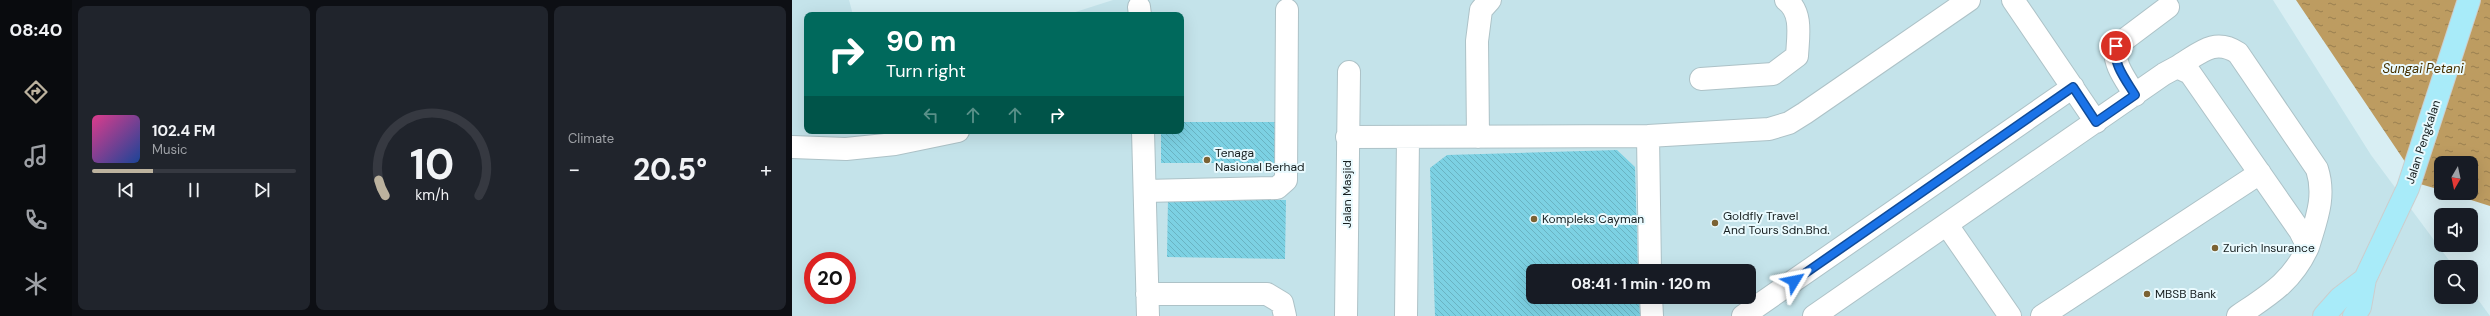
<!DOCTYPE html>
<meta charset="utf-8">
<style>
body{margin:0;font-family:"DM Sans",sans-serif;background:#20242c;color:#f1f3f6;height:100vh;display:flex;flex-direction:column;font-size:15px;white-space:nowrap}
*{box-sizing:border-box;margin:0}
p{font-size:13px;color:#9ea1a6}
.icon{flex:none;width:22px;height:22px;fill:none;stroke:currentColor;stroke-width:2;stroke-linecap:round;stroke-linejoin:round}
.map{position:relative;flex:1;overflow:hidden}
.details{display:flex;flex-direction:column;gap:6px;padding:6px;background:#0d0f14;width:720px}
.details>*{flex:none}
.guide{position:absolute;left:12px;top:12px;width:380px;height:122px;border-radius:8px;box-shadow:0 4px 16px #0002;background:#00695c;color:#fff;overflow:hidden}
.needle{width:26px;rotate:189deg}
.controls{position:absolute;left:1642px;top:156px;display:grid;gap:8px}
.controls a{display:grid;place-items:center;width:44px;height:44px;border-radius:8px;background:#171b24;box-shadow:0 4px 16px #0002;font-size:20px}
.speed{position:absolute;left:12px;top:252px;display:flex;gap:8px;font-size:20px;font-weight:700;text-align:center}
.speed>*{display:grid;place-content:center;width:52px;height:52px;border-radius:50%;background:#171b24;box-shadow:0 4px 16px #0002;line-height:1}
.speed .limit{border:6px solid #d22;background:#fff;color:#111}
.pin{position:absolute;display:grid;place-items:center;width:34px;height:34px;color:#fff;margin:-17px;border:2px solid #fff;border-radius:50%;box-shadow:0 1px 4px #0007}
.me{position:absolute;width:44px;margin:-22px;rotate:55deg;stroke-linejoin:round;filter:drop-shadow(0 0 3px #0008)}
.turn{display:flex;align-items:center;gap:14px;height:84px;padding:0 16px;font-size:18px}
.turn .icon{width:52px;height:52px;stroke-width:2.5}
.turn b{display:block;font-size:28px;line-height:34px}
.lanes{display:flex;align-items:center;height:38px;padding:0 16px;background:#0003;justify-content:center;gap:20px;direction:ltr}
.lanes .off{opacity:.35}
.big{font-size:30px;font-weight:700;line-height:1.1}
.details .tile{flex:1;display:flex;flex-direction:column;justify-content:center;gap:6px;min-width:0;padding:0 14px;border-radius:8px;background:#20242c}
.details .dial{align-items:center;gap:0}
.dial svg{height:104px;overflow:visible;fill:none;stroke:#363941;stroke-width:7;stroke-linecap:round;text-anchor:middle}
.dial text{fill:#f1f3f6;stroke:none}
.song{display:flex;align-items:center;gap:12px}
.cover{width:48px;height:48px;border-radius:6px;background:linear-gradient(135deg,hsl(330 70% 55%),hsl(220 70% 35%))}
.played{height:4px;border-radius:2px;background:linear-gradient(90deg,#bcb29e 30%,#363941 30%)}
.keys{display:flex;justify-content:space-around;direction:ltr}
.heat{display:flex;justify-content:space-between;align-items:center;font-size:22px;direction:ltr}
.details .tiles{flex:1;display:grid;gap:6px;grid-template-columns:repeat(3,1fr)}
.trip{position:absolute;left:734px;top:264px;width:230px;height:40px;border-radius:8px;background:#171b24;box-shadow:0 4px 16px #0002;font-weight:700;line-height:40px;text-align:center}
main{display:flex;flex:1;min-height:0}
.dock{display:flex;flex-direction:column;width:72px;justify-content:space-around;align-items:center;background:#090b0e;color:#9ea1a6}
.dock .icon{width:28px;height:28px}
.dock .on{color:#bcb29e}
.dock b{font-size:18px;color:#f1f3f6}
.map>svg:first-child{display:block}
.built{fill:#c4e3ea;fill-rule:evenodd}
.water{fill:url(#water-ripples)}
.building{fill:url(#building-back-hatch)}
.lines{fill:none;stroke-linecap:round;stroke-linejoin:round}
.minor-casing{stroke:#adc2c7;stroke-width:24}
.major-casing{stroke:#cccece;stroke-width:24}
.minor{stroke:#fff;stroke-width:22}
.major{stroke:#a8ebf9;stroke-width:22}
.route-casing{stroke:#114b97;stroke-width:10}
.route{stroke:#1a73e8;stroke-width:7}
.poi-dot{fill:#7b6233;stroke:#e9fafe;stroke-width:1.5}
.labels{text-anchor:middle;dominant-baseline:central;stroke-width:4;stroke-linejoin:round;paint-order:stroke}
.street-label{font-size:12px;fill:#161e1f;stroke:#e9fafe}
.poi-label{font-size:12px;fill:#161e1f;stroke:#e9fafe;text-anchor:start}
.water-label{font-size:13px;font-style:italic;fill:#473100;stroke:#e9fafe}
</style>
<main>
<nav class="dock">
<b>08:40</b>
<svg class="icon on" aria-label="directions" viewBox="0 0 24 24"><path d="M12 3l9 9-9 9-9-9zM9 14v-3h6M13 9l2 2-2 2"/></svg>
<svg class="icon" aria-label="music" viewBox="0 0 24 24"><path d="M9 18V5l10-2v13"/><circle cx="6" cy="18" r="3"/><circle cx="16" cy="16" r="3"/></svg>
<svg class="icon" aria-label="phone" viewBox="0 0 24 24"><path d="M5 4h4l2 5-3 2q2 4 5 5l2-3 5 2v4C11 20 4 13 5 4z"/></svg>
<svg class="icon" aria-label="climate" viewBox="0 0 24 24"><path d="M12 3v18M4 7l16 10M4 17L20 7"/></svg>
</nav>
<section class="details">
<div class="tiles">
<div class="tile">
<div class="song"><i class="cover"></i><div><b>102.4 FM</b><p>Music</p></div></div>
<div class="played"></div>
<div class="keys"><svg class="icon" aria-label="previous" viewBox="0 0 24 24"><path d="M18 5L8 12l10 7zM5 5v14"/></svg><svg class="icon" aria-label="pause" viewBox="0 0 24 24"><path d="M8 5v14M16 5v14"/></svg><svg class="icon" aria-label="next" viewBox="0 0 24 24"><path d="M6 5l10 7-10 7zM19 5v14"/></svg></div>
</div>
<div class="tile dial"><svg viewBox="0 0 100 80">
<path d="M14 69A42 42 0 1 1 86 69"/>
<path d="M14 69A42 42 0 0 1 9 57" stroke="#bcb29e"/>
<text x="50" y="56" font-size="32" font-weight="700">10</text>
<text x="50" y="72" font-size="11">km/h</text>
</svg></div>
<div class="tile"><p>Climate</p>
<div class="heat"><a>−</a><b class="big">20.5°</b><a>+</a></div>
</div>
</div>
</section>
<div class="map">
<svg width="1698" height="316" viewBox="0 0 1698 316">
<defs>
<pattern id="water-ripples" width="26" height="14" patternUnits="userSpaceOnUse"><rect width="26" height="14" fill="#bd9c61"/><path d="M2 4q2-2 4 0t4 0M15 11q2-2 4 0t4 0" fill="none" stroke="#997f4f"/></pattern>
<pattern id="building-back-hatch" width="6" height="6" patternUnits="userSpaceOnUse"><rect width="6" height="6" fill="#7cd1e3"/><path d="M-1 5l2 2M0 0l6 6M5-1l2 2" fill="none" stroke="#6ab3c2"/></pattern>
</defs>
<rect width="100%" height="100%" fill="#d8eef3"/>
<path class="built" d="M0,0H57L61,15H15V131H389V15H274L321,0H1481L1579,155L1662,267H1649V297H1679V290L1698,316H0ZM21,261H55V295H21ZM741,271H957V297H741Z"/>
<path class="water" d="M1504,0H1698V206L1657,193H1679V163H1649V190L1628,184Z"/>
<path class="building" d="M389,122H490V163H369V131H389Z
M825,150L843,167L846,271H741V297H847L848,316H643L638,168L655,155Z
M376,198L494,200L493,259L375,257Z"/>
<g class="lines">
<defs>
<path id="minor" d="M1221,0L1304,122
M347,7L348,15
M1385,67C1407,54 1422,37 1446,53L1525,169C1534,197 1524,220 1516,247
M909,79L981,74L1005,56C1006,37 1011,12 994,0
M1343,95C1334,80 1320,63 1324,46L1376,7
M351,131L356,316
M856,136L858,271
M555,137L856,136L977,129L997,123L1013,113L1177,0
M686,137L685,41L689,10L698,0
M0,147L54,149L103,144L166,131
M353,191L485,188L494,180L495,10
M1155,225L1218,316
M355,294H475L490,303L493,316
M859,297L860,316
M554,316L557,72
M614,316L616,138
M951,316L1281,87
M1022,316L1372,74L1385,67L1398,73L1508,231L1516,247C1500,282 1477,295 1446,316
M1250,316L1468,173"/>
<path id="major" d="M1532,316L1548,298L1573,279
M1562,316L1568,307L1573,279L1616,188L1677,0"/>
</defs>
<use href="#minor" class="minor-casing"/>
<use href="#major" class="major-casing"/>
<use href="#minor" class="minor"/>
<use href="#major" class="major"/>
</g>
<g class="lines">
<defs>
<path id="route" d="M1002,281L1281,87L1304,122L1343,95C1334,80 1320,63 1324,46"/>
</defs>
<use href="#route" class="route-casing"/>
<use href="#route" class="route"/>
</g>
<g class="poi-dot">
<circle cx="415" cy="160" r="4"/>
<circle cx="742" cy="219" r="4"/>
<circle cx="923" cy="223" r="4"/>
<circle cx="1423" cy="248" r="4"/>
<circle cx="1355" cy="294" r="4"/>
</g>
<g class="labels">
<g class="street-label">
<text transform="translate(1631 142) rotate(-72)">Jalan Pengkalan</text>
<text transform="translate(555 194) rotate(-90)">Jalan Masjid</text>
</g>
<g class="poi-label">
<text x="423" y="153">Tenaga<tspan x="423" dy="14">Nasional Berhad</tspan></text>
<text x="931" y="216">Goldfly Travel<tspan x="931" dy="14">And Tours Sdn.Bhd.</tspan></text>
<text x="750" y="219">Kompleks Cayman</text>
<text x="1431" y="248">Zurich Insurance</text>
<text x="1363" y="294">MBSB Bank</text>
</g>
<g class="water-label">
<text x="1631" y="68">Sungai Petani</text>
</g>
</g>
</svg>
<div class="controls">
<a><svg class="needle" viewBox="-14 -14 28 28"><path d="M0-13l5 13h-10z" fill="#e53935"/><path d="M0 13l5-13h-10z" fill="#9ea1a6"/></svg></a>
<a><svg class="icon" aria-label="sound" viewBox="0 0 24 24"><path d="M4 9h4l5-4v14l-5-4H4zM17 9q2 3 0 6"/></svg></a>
<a><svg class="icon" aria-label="search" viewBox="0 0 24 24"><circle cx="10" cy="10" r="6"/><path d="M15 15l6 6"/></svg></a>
</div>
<div class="speed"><div class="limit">20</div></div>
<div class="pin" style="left:1324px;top:46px;background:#d93025"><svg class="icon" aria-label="arrive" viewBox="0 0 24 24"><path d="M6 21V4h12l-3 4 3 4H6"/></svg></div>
<svg class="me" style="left:1002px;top:281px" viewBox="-20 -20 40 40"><path d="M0-17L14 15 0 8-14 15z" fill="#1a73e8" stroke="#fff" stroke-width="4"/></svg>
<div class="trip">08:41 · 1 min · 120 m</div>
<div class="guide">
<div class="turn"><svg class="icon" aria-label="right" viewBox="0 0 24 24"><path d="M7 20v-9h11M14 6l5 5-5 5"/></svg><div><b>90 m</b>Turn right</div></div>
<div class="lanes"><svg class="icon off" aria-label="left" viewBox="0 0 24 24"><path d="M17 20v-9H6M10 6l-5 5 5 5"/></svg><svg class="icon off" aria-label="ahead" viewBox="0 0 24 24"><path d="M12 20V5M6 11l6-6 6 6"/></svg><svg class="icon off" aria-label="ahead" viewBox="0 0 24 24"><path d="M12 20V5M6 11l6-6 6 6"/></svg><svg class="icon" aria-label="right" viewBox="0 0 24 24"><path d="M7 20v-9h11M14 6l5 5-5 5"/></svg></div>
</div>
</div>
</main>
